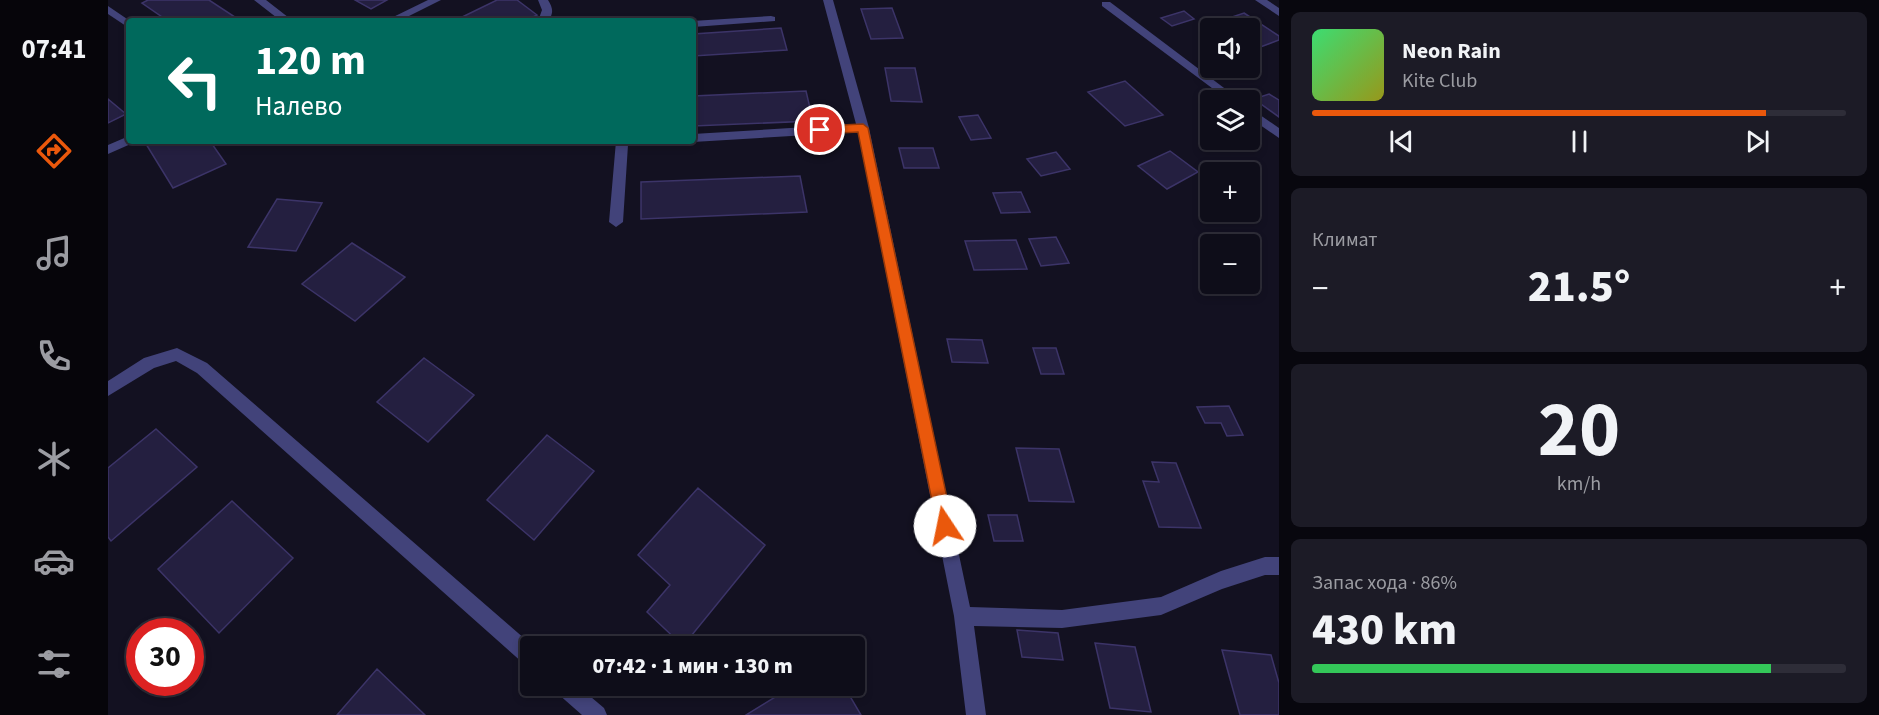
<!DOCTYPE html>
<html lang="ru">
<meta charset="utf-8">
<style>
body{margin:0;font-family:"Source Sans 3",sans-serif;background:#1c1b26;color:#f1f3f6;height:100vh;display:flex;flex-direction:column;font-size:22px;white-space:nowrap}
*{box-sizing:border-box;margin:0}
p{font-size:20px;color:#9b9ca2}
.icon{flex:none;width:33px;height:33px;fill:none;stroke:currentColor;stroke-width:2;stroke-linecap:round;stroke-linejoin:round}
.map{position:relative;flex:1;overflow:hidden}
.sheet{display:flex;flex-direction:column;gap:12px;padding:12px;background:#08070e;width:600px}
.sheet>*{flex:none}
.banner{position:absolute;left:18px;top:18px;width:570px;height:126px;border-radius:6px;box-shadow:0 3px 9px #0003,0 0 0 2px #2e2d38;background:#00695c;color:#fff;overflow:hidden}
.buttons{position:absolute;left:1092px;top:18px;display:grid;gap:12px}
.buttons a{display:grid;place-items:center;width:60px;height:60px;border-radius:6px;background:#0e0d19;box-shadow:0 3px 9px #0003,0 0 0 2px #2e2d38;font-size:30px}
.speed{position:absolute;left:18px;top:618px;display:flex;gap:12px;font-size:30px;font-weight:700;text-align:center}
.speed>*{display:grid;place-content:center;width:78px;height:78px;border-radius:50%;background:#0e0d19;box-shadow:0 3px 9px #0003,0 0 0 2px #2e2d38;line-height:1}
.speed .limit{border:9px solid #d22;background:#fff;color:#111}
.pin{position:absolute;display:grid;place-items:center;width:51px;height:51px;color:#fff;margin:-26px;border:3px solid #fff;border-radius:50%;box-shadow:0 2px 6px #0007}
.me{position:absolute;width:66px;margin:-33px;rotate:349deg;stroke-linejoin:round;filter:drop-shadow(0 0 4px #0008)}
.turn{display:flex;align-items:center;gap:21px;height:126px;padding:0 30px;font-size:27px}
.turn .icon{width:78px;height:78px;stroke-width:2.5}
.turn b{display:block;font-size:42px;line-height:51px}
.big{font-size:45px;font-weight:800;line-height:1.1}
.sheet .tile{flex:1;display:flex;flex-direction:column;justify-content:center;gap:9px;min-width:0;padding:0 21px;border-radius:9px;background:#1c1b26}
.sheet .dial{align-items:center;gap:0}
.dial b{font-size:78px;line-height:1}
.song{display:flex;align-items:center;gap:18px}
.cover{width:72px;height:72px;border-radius:9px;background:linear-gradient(135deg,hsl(140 70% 55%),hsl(60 70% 35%))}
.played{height:6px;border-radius:3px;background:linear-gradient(90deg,#ea580c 85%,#2e2d38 85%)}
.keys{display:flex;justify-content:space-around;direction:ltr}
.heat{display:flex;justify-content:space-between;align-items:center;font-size:33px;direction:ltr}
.charge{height:9px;border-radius:4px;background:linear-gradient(90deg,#34c759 86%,#2e2d38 0)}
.trip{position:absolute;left:412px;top:636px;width:345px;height:60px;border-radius:6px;background:#0e0d19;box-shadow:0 3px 9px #0003,0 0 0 2px #2e2d38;font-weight:800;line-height:60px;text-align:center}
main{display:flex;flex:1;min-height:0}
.tab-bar{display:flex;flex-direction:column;width:108px;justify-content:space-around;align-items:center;background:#06050a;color:#9b9ca2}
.tab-bar .icon{width:42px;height:42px}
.tab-bar .active{color:#ea580c}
.tab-bar b{font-size:27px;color:#f1f3f6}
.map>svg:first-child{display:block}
.building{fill:#241f40;stroke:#3c3468;stroke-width:1.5}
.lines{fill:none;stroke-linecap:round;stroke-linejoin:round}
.minor{fill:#42437a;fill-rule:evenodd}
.route{fill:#ea580c;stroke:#983908;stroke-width:1.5}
</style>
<main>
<nav class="tab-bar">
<b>07:41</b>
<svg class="icon active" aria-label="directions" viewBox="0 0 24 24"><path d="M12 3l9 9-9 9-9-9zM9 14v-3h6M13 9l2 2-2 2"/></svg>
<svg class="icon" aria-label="music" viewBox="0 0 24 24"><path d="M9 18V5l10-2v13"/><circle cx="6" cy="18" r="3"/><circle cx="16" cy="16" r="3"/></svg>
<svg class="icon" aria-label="phone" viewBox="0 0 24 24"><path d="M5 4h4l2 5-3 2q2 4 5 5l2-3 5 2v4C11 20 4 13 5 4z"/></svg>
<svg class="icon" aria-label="climate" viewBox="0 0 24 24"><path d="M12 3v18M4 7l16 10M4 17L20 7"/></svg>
<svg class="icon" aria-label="car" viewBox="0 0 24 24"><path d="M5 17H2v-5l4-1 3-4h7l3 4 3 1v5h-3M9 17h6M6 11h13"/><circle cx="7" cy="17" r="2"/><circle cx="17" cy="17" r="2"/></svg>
<svg class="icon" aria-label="filters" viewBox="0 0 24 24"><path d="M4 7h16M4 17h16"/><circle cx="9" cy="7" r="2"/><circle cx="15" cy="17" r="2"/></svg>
</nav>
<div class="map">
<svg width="1171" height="715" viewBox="0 0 1171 715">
<rect width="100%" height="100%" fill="#131121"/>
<path class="building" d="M40,0H101L133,21H60L34,3Z
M247,0H279L263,9Z
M389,0H409L429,15L417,21H346Z
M784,8L795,38L763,39L753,9Z
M1076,11L1086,19L1064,26L1053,18Z
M1136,13L1171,36V40L1142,51V28H1119L1109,22Z
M673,28L679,50L585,56V34Z
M777,68H807L814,102L783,101Z
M1104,68H1126L1130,70L1114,75Z
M1017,81L1055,115L1017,126L980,92Z
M698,91L705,121L585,126V96Z
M1161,94L1171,100V117L1146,99Z
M0,99L18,114L0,123Z
M870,115L883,138L863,140L851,117Z
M44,141H102L118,164L65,188L38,144Z
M791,148H825L831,168H796Z
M1062,151L1090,172L1059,189L1030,166Z
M948,152L962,169L933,176L919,159Z
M692,176L699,212L533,219V182Z
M913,192L922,212L893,213L885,193Z
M169,199L214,203L188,251L140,247Z
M948,237L961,263L933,266L921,239Z
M908,240L919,269L866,270L857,241Z
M244,243L297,277L247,321L194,284Z
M839,339L874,340L880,363L844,362Z
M925,348H948L956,374H933Z
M316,358L366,395L320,442L269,402Z
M1121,406L1135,435L1119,436L1113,423H1097L1089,407Z
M48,429L89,467L3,541L0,537V468Z
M439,435L486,471L426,540L379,500Z
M908,448L951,449L966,502L921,501Z
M1044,462L1068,463L1093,528L1051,527L1035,481L1051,482Z
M590,488L657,545L575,646L539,612L562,585L530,555Z
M124,501L185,558L111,633L50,569Z
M880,515H909L915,541H886Z
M909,630L950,633L955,660L914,657Z
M987,643L1027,647L1043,712L1002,708Z
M1114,650L1163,655L1171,683V715H1132Z
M269,669L317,715H229Z
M685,686H736L753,715H638Z"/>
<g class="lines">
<path class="minor" d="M146,0H158L185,21H173Z
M320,0H333L291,21H277Z
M430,0H440C445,8 446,13 440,21H430L434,10Z
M715,0H725L761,128L862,607L954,610L1053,597L1113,571L1157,557H1171V575H1157L1114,589L1053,615L954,628L866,626L878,715H858L846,616L750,132L585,142L581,141H585V134L748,124Z
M1147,0H1159L1171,8V16Z
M994,2H1002L1132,100H1120L994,6Z
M0,6L22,21L21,28L0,14Z
M663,16L667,17V21L585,27L584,21Z
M1142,108L1171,128V138L1142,118Z
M21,136V141H26L25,143L0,154V145Z
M508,141H536L530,145H520L515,222L508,227L501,222Z
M69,348L99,363L425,646H423V667L416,664L89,373L68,361L46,368L0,396V381L36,358Z
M446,686H470L496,708L499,715H474L449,693Z"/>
</g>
<path class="route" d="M755,124L760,128L845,526L842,532L837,534L831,532L829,526L750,132L712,134L707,130L712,126Z"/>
</svg>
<div class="buttons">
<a><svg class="icon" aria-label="sound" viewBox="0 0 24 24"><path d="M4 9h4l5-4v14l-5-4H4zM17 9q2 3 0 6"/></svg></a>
<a><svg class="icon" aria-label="layers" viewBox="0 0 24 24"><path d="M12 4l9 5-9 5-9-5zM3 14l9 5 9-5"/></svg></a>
<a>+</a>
<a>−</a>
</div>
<div class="speed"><div class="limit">30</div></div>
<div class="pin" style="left:712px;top:130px;background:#d93025"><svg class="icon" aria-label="arrive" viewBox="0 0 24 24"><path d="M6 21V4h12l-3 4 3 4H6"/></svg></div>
<svg class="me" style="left:837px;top:526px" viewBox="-20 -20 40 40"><circle r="19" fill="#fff"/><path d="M0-13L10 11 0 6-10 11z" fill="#ea580c"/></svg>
<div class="trip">07:42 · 1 мин · 130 m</div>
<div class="banner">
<div class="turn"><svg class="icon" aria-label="left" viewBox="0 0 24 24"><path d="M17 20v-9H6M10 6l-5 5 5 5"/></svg><div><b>120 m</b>Налево</div></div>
</div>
</div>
<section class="sheet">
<div class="tile">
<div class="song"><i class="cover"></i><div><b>Neon Rain</b><p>Kite Club</p></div></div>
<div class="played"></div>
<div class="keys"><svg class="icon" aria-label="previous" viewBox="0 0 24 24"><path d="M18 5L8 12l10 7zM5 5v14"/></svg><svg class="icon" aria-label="pause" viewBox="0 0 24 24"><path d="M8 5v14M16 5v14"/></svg><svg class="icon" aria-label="next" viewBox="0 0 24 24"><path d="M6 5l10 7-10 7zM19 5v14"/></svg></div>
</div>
<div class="tile"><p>Климат</p>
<div class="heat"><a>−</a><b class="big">21.5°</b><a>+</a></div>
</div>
<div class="tile dial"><b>20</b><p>km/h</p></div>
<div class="tile"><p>Запас хода · 86%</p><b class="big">430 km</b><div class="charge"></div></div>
</section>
</main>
